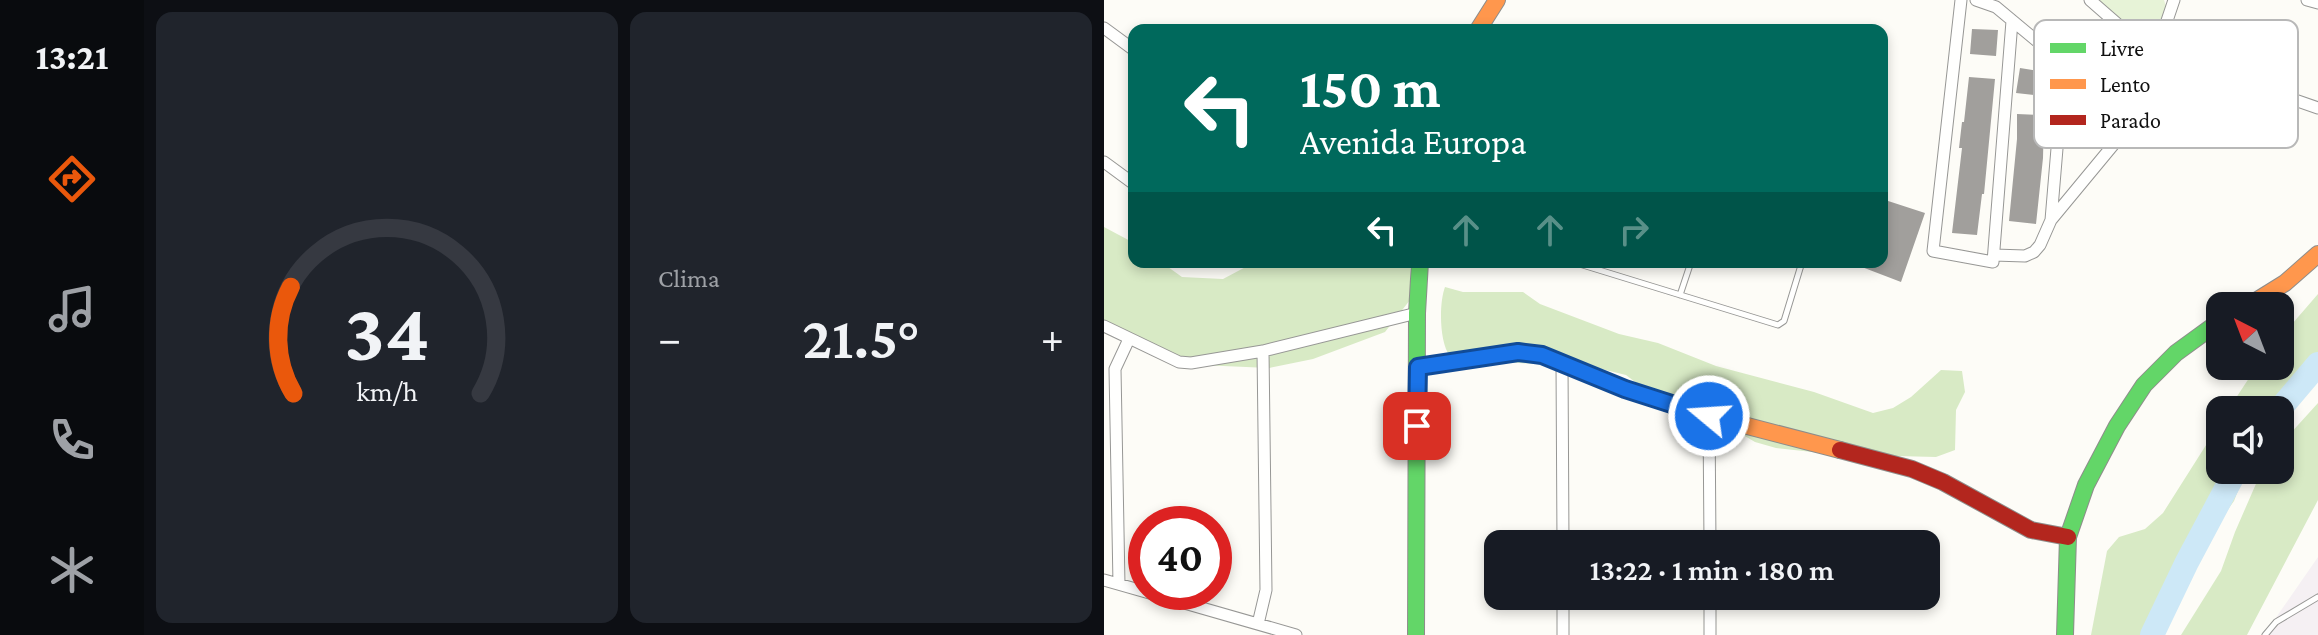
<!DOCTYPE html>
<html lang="pt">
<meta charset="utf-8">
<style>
body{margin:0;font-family:"Crimson Pro",serif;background:#20242c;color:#f1f3f6;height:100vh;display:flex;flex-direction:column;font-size:30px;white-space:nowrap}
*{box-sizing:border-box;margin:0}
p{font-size:26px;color:#9ea1a6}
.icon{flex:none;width:44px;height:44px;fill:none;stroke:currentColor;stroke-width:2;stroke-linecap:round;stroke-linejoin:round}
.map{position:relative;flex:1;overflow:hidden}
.side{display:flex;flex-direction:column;gap:12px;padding:12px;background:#0d0f14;width:960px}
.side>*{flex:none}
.hud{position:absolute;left:24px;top:24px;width:760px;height:244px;border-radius:16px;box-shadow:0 4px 12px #0003;background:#00695c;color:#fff;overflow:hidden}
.needle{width:52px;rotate:318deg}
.fabs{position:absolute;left:1102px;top:292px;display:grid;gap:16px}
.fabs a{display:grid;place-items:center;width:88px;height:88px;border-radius:16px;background:#171b24;box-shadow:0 4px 12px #0003;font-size:40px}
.speed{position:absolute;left:24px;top:506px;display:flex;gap:16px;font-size:40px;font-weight:700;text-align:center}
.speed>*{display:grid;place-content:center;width:104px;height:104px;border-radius:50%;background:#171b24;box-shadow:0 4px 12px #0003;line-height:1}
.speed .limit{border:12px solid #d22;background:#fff;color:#111}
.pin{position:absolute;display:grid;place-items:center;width:68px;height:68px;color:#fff;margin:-34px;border-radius:16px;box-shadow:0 4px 12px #0006}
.me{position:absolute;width:88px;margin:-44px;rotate:288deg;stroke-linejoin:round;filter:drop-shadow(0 0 6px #0008)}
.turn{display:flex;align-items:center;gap:28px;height:168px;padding:0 40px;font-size:36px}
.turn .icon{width:104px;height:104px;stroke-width:2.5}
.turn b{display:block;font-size:56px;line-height:68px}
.lanes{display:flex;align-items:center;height:76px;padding:0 40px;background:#0003;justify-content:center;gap:40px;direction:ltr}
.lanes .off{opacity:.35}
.big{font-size:60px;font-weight:600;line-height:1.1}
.side .widget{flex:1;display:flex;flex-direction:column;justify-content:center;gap:12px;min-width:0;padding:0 28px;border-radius:16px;background:#20242c}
.side .dial{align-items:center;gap:0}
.dial svg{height:208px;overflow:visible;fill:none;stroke:#363941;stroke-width:7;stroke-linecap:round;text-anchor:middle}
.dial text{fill:#f1f3f6;stroke:none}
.heat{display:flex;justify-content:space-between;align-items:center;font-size:44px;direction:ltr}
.side .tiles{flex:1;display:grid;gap:12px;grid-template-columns:repeat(2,1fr)}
.trip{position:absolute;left:380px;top:530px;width:456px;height:80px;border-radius:16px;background:#171b24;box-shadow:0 4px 12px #0003;font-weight:600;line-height:80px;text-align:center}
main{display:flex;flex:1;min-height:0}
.dock{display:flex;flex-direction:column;width:144px;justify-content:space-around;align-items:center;background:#090b0e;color:#9ea1a6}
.dock .icon{width:56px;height:56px}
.dock .on{color:#ea580c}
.dock b{font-size:36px;color:#f1f3f6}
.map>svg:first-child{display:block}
.industrial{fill:#f5f0f3}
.green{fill:#e7f3d7}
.forest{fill:#d8eac5}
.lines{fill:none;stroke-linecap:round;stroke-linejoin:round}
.river{stroke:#cde8f7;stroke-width:24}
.building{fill:#a19f9c}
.lane-casing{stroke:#979795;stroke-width:7}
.street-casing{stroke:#979795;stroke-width:13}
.fast-casing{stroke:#8e8d8b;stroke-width:18}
.slow-casing{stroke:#8e8d8b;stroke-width:18}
.jam-casing{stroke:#8e8d8b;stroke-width:18}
.lane{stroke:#fffffe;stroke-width:5}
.street{stroke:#fffffe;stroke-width:11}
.fast{stroke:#63d668;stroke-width:16}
.slow{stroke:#ff974d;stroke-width:16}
.jam{stroke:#b3261e;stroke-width:16}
.route-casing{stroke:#114b97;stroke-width:20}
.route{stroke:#1a73e8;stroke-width:14}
.key{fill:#fff;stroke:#b8b8b8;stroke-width:2}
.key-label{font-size:22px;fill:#111}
</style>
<main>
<nav class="dock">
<b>13:21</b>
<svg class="icon on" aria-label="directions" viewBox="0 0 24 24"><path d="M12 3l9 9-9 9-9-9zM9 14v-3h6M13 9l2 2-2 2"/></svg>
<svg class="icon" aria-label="music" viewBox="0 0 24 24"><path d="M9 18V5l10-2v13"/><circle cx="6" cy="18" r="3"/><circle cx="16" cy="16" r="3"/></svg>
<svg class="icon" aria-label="phone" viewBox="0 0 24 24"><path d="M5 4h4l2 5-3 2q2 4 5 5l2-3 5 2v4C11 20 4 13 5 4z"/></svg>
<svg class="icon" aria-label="climate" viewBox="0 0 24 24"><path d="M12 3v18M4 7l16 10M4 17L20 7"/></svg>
</nav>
<section class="side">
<div class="tiles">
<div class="widget dial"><svg viewBox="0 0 100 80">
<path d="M14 69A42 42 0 1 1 86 69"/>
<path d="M14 69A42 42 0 0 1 13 28" stroke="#ea580c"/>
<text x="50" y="56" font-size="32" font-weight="700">34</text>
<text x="50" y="72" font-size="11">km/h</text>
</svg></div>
<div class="widget"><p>Clima</p>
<div class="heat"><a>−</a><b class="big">21.5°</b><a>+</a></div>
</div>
</div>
</section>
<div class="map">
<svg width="1214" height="635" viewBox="0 0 1214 635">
<rect width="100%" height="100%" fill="#fdfcf7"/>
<path class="industrial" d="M1214,557V635H1160Z"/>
<path class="green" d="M994,0H1060L1063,9L1054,30C1034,40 1010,12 994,0Z"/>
<path class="forest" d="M0,227L30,243V262H57L78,277L119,279L151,262H304L306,265V300L281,332L209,359L165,368L73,364L0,333Z
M341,287L359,292H419L436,304L515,334L554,343L612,366L710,392L769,413L789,408L807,397L837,370L858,371L861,392L852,410L851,450L832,457L792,456L772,459L672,448L651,442L617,422L607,403L590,393L571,400L539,388L522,375L481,365L461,366L401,362L381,367L361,368C356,364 350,360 346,356C335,342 335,303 341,287Z
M1214,294V369L1206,380L1198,399L1176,428V410H1124L1153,366H1176V338Z
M1214,403V500L1143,635H1077L1117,571L1131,532L1158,470H1176V445Z
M1116,423V470H1142L1130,501L1106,535L1086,569L1060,602L1047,635H987L1003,551L1015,537L1041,529L1059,513Z"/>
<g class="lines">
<path class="river" d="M1175,410L1214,364
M1048,635L1083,562L1132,470"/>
</g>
<path class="building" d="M868,29L894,30L892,56L866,54Z
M916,68L942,72L939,96L912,93Z
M865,77L891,79L880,194H878L873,235L848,233L858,148H855L858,122H860Z
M913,114L940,115L939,158L932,224L905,221L913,139Z
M778,199L821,213L797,282L750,264L751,262H778Z"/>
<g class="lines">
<defs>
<path id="lane" d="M469,262L674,325L680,321L698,262
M576,295L587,262
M1161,635L1172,622L1214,597"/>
<path id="street" d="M857,0L829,251L889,262L908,21
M872,0L892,7L1029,121
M986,0L1018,28L1053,52L1214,108
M1203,0L1214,3
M0,28L30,50
M0,162L30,184
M947,220L960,65
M890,255L921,256L930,252L936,245L947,220L1029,121L1070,0
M0,326L75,362L87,363L159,351L313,313
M458,363L459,544
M605,416L606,544
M0,580L42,592
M15,584L11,369L25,339
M42,592L192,635
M459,596V635
M606,596V635
M154,624L162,590L159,351"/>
<path id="fast" d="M312,635L313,313L316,262
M961,635L964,537L982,485L1013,426L1040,385L1072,353L1116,321"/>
<path id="slow" d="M374,30L393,0
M1144,306L1181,283L1214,254
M314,367L414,352L438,355L521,389L605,416L736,450"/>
<path id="jam" d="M736,450L808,469L839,482L927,530L964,537"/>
</defs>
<use href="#lane" class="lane-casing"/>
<use href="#street" class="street-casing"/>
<use href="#fast" class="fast-casing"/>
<use href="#slow" class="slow-casing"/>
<use href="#jam" class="jam-casing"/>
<use href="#lane" class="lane"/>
<use href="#street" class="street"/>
<use href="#fast" class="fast"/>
<use href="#slow" class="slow"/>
<use href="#jam" class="jam"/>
</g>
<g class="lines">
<defs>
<path id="route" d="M313,426L314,367L414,352L438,355L521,389L605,416"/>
</defs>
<use href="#route" class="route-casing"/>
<use href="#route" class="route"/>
</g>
<rect x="930" y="20" width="264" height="128" rx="12" class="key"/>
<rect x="946" y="43" width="36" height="10" fill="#63d668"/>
<rect x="946" y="79" width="36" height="10" fill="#ff974d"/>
<rect x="946" y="115" width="36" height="10" fill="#b3261e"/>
<g class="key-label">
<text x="996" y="56">Livre</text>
<text x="996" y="92">Lento</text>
<text x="996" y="128">Parado</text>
</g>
</svg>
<div class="fabs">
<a><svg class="needle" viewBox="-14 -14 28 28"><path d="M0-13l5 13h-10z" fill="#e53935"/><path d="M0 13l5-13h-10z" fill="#9ea1a6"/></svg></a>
<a><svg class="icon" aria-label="sound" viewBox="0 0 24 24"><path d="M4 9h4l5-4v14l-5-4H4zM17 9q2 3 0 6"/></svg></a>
</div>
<div class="speed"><div class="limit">40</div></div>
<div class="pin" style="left:313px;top:426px;background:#d93025"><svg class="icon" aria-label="arrive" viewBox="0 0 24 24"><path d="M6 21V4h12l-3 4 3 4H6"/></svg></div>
<svg class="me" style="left:605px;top:416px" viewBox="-20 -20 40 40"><circle r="17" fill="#1a73e8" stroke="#fff" stroke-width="3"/><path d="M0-11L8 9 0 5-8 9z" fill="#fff"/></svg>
<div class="trip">13:22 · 1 min · 180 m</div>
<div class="hud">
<div class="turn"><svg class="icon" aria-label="left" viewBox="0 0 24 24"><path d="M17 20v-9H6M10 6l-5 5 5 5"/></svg><div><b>150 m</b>Avenida Europa</div></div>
<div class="lanes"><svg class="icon" aria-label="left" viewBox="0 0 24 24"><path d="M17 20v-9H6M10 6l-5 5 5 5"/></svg><svg class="icon off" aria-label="ahead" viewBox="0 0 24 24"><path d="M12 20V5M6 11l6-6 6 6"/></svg><svg class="icon off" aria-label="ahead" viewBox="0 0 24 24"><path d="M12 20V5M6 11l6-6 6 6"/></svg><svg class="icon off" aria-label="right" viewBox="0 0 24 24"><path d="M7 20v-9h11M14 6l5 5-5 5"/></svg></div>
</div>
</div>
</main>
